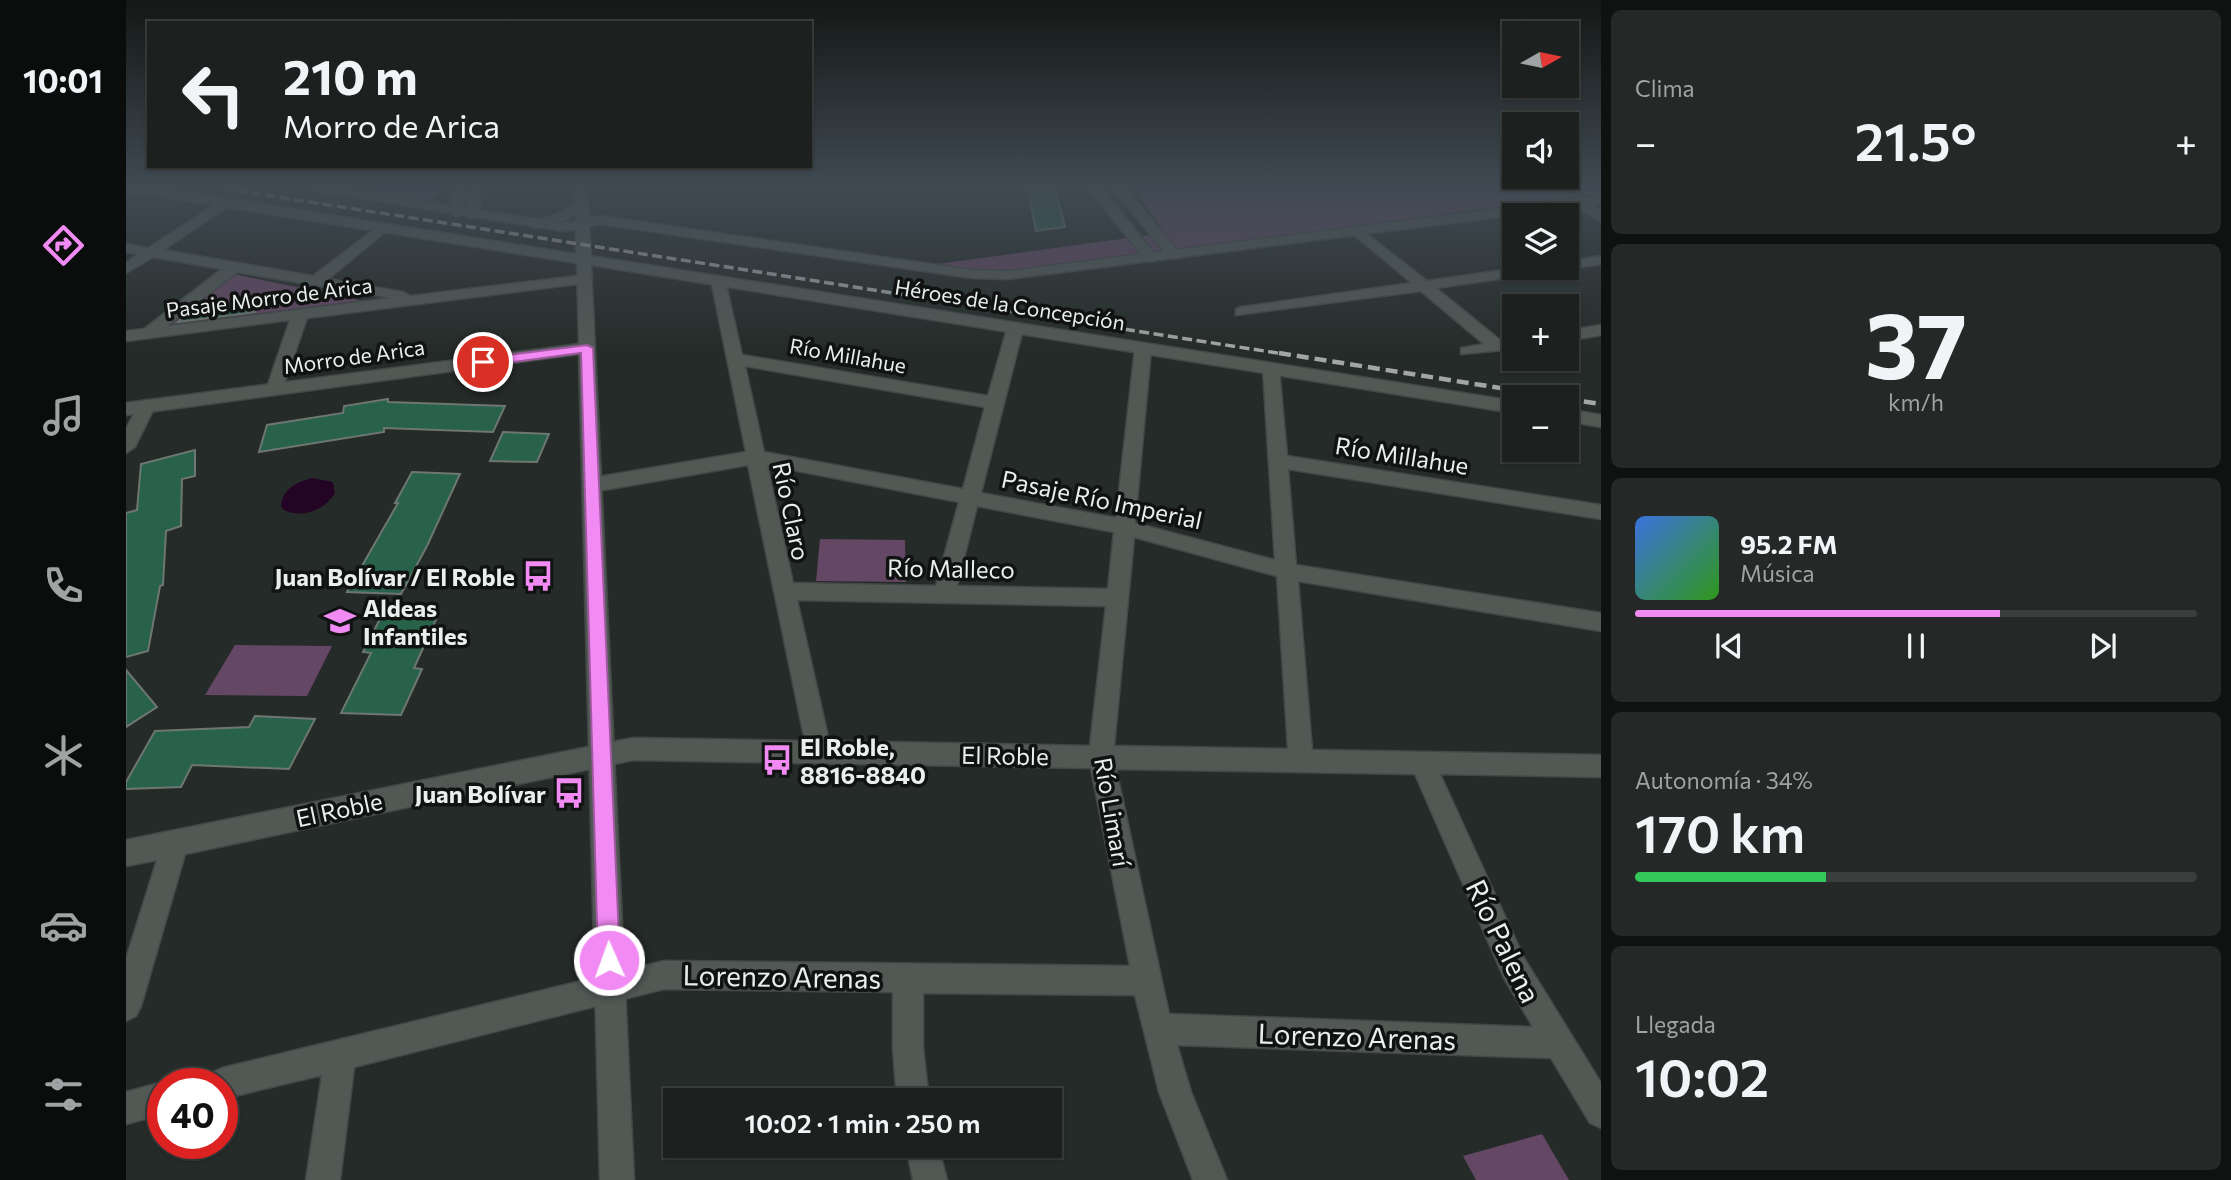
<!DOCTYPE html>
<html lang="es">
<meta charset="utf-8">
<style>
body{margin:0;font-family:Commissioner,sans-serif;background:#252827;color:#f1f3f6;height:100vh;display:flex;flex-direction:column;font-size:26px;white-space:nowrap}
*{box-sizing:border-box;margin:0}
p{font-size:23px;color:#a0a3a4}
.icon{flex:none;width:38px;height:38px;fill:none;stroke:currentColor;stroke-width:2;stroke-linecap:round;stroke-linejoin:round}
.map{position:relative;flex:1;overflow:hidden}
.panel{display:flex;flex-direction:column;gap:10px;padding:10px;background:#0f1210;width:630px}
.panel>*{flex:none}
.guide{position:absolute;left:21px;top:21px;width:665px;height:147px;border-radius:0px;box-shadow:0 2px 5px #0004,0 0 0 2px #3a3e3c;background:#1c201e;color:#f1f3f6;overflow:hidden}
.needle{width:46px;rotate:81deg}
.buttons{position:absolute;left:1376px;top:21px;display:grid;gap:14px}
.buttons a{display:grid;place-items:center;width:77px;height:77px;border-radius:0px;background:#1c201e;box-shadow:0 2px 5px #0004,0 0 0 2px #3a3e3c;font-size:35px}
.speed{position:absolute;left:21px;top:1068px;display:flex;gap:14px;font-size:35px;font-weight:700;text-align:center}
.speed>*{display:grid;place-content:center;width:91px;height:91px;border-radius:50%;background:#1c201e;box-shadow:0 2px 5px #0004,0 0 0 2px #3a3e3c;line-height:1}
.speed .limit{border:10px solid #d22;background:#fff;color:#111}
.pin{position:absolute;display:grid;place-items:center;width:60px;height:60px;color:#fff;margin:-30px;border:4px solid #fff;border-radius:50%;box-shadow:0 2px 7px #0007}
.me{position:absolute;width:77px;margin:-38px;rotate:358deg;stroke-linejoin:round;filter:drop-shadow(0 0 5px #0008)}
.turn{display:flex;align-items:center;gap:24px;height:147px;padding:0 21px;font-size:32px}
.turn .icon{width:91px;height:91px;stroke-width:2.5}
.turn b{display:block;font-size:49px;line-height:60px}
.big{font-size:52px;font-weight:600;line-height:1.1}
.panel .tile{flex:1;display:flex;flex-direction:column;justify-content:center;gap:10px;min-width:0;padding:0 24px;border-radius:10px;background:#252827}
.panel .dial{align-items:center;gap:0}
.dial b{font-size:91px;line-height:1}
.song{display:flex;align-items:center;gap:21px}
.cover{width:84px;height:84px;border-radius:10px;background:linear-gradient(135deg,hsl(220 70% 55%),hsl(110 70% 35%))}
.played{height:7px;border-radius:4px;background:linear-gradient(90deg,#f28af3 65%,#3a3e3c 65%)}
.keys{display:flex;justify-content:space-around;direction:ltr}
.heat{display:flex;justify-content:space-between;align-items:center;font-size:38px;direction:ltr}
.charge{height:10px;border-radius:5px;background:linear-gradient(90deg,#34c759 34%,#3a3e3c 0)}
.trip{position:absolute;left:537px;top:1088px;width:399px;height:70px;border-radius:0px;background:#1c201e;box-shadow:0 2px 5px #0004,0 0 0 2px #3a3e3c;font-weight:600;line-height:70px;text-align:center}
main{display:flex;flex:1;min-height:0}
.tab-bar{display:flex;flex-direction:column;width:126px;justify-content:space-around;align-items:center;background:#0b0d0c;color:#a0a3a4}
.tab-bar .icon{width:49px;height:49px}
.tab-bar .selected{color:#f28af3}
.tab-bar b{font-size:32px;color:#f1f3f6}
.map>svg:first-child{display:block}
.green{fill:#644764}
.water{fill:#230424}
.building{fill:#28624a;stroke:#6e7672;stroke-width:2}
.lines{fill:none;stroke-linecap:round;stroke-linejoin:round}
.minor-casing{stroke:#434846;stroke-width:3}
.tertiary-casing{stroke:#434846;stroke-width:3}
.minor{fill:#525955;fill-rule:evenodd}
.tertiary{fill:#525955;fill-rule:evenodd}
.rail-far1{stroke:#a2a6a4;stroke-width:3.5;stroke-dasharray:10 4.5;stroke-linecap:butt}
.rail{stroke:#a2a6a4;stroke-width:4.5;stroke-dasharray:12 6;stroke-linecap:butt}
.route{fill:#f28af3;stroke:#9d5a9e;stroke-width:2}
.labels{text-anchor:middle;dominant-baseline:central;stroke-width:7;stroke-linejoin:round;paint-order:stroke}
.far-street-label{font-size:21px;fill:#eaeeec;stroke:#101311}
.street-label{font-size:24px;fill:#eaeeec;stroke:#101311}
.poi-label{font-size:24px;font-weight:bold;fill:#eaeeec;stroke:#101311;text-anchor:end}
.near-street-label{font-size:28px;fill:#eaeeec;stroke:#101311}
</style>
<main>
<nav class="tab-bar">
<b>10:01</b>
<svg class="icon selected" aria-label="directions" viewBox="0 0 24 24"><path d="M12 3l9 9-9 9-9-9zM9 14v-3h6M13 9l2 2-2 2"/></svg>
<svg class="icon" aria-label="music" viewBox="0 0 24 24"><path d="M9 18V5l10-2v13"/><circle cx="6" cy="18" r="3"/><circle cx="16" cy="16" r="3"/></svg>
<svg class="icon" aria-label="phone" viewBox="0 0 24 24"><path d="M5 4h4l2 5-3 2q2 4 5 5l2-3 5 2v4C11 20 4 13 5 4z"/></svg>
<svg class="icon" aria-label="climate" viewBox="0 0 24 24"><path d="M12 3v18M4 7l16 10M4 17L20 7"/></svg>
<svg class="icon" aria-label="car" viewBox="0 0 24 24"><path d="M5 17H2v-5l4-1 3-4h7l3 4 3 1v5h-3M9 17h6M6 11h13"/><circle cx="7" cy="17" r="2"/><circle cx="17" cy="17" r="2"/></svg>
<svg class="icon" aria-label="filters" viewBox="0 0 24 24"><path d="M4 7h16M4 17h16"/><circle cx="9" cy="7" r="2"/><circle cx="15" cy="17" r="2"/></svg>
</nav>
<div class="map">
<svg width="1475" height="1180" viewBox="0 0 1475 1180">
<rect width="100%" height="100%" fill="#252b28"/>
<path class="green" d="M258,186H323L302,203L247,194Z
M1005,186H1475V193L900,270L862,272L812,264L1039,233Z
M103,273L247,303L28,331Z
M694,539L779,540L780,582L690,581Z
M109,645L206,646L181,696L79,695Z
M1416,1134L1443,1180H1350L1337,1156Z"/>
<path class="water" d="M186,478L207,482L209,493C199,510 176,519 158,510L155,506C156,489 171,482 186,478Z"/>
<path class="building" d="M901,186H929L939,227L910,231Z
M76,302L130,312L52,322Z
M262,399V402L379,406L367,432L258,428V432L133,452L141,425L217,413L218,406Z
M377,432L423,434L411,462L364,461Z
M69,450V476L56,479L55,526L40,531L37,585L34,586L22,651L0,657V513L11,510L15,464Z
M286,472L334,474L301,546L275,594L221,592L272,503H269Z
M258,611L313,613L288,668L296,669L275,715L215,713L245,653L237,652Z
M0,670L31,707L0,727Z
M129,716L189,719L163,769L66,765L55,787L0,789V782L29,731L123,727Z"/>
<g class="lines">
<defs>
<path id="minor" d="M327,186H339L337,213L330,217L323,213Z
M343,186H355L353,215L346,219L339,215Z
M961,186H974L1030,255V261H1020Z
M985,186H998L1053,252V258H1043Z
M98,199L103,200V206L37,250L187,276L254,225L261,229L259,232L202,279L277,292L284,296L459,275L466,279L459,283L181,318L156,390L148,395L140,390L164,320L0,341V331L18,329L96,269L27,257L0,273V263L12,254L0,252V244L22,248ZM111,272L265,298L41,326Z
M1448,200H1458L1475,211V221L1448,206Z
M456,201L461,202V208C445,217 416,236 399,223L426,216Z
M1232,227L1301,281L1392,268H1428L1421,272L1310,288L1375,341L1388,339V349L1335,354V348L1358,344L1295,291L1110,315V309L1115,307L1286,283L1227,234V228Z
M1475,256V264L1440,269L1435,268H1440V261Z
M592,276L599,280L616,355L862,396L881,329L883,326H895L897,329L855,493L990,518L1009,349L1017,344L1025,349L1009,523L1149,560L1137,369L1145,364L1153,369L1161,456L1475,505V519L1162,469L1170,565L1475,613V631L1172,581L1186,750L1475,755V777L1314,774L1398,958L1475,1083V1128L1464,1123L1425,1058L1051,1045L1065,1092L1101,1180H1067L1033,1092L1009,995L797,993V1048L803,1101H771L767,1048V992L538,989L228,1067L214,1180H180L196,1075L96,1099V1083H81L85,1073L96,1068L538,961L1004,966L965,768L507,760L59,854L15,1006L10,1016L0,1021V959L31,860L0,866V840L507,738L679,741L622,465L466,492L457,485L466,478L620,452L585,280ZM619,366L859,407L837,489L638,452ZM641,465L833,502L810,586L667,583ZM851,506L988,532L982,589L831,586ZM1008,537L1151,576L1162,749L988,746ZM671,600L980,606L964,746L703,741ZM990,769L1289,774L1378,978L1407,1027L1043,1014Z
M1475,325V335L1440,341V331Z
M20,400L29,406L9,447L0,453V429L14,402Z
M37,1082V1114L0,1124V1092Z
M780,1146H812L821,1180H787Z"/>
<path id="tertiary" d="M0,186H21L450,254V229L437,231L161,186H195L437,223L450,221L449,186H461L463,218L474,216L846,270L882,271L1475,196V204L882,279L846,278L474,224L463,226L465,256L1388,401V413L465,265L508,1180H474L453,354L0,415V403L453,344L451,263L0,191Z
M1440,409L1475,415V427L1440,421Z"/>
</defs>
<use href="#minor" class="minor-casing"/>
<use href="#tertiary" class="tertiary-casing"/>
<use href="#minor" class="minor"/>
<use href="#tertiary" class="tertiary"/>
<path class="rail-far1" d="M82,186L1164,355"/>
<path class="rail" d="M1153,353L1431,397
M1440,399L1475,404"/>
</g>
<linearGradient id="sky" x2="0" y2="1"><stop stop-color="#141816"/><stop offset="0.53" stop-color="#404a53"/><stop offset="1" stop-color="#404a53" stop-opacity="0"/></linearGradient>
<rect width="1475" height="352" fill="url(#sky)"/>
<path class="route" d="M461,345L467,348L494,960L491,968L483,971L475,968L472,960L455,353L357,366L350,362L357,358Z"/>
<defs>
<symbol id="bus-bare" viewBox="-9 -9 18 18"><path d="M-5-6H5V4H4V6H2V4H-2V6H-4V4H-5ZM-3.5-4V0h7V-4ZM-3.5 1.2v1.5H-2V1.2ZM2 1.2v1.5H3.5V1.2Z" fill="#f28af3" stroke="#101311" stroke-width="2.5" paint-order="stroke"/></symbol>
<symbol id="school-bare" viewBox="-9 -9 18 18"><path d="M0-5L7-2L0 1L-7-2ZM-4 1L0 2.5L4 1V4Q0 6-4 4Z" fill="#f28af3" stroke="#101311" stroke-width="2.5" paint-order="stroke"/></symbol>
</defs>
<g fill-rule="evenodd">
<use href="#bus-bare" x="390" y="554" width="44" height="44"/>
<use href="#school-bare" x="192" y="599" width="44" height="44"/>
<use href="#bus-bare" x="629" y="738" width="44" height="44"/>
<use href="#bus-bare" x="421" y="771" width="44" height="44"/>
</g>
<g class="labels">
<g class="far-street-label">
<text transform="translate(143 297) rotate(-7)">Pasaje Morro de Arica</text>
<text transform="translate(884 304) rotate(9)">Héroes de la Concepción</text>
<text transform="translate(722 355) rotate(10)">Río Millahue</text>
<text transform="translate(228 356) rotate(-8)">Morro de Arica</text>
</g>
<g class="street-label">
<text transform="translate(1276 455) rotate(9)">Río Millahue</text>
<text transform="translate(976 499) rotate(12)">Pasaje Río Imperial</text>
<text transform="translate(666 511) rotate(78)">Río Claro</text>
<text transform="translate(825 568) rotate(1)">Río Malleco</text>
<text transform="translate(879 755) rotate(1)">El Roble</text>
<text transform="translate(213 809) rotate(-12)">El Roble</text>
<text transform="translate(987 812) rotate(80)">Río Limarí</text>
</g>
<g class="poi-label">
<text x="389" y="576">Juan Bolívar / El Roble</text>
<text x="237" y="607" text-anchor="start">Aldeas<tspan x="237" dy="28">Infantiles</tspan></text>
<text x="674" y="746" text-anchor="start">El Roble,<tspan x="674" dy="28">8816-8840</tspan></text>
<text x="420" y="793">Juan Bolívar</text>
</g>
<g class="near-street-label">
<text transform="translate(1378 941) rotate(64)">Río Palena</text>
<text transform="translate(656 976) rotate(1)">Lorenzo Arenas</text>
<text transform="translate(1231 1036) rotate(2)">Lorenzo Arenas</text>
</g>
</g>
</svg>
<div class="buttons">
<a><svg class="needle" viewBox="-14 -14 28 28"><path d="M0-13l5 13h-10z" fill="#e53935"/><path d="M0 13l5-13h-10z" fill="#a0a3a4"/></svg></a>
<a><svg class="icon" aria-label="sound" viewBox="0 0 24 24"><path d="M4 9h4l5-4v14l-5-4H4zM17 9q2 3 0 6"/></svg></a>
<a><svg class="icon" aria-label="layers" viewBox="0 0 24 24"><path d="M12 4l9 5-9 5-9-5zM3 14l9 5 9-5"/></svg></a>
<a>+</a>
<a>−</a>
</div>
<div class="speed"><div class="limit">40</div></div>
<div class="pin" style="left:357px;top:362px;background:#d93025"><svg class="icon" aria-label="arrive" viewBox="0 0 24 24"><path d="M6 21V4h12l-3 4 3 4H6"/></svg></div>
<svg class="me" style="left:483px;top:960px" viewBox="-20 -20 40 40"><circle r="17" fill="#f28af3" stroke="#fff" stroke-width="3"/><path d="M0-11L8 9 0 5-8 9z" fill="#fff"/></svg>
<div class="trip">10:02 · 1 min · 250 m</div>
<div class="guide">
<div class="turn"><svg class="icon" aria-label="left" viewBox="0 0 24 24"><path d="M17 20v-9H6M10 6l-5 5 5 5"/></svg><div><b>210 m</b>Morro de Arica</div></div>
</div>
</div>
<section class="panel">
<div class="tile"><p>Clima</p>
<div class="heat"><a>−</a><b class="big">21.5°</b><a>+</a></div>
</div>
<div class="tile dial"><b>37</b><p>km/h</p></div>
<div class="tile">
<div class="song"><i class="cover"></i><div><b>95.2 FM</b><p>Música</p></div></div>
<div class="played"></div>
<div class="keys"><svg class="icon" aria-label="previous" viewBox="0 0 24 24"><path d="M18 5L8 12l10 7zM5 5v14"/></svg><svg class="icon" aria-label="pause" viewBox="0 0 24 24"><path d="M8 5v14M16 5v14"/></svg><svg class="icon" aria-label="next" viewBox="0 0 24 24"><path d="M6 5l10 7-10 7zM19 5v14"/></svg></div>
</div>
<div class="tile"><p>Autonomía · 34%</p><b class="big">170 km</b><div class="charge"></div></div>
<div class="tile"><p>Llegada</p><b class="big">10:02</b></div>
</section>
</main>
